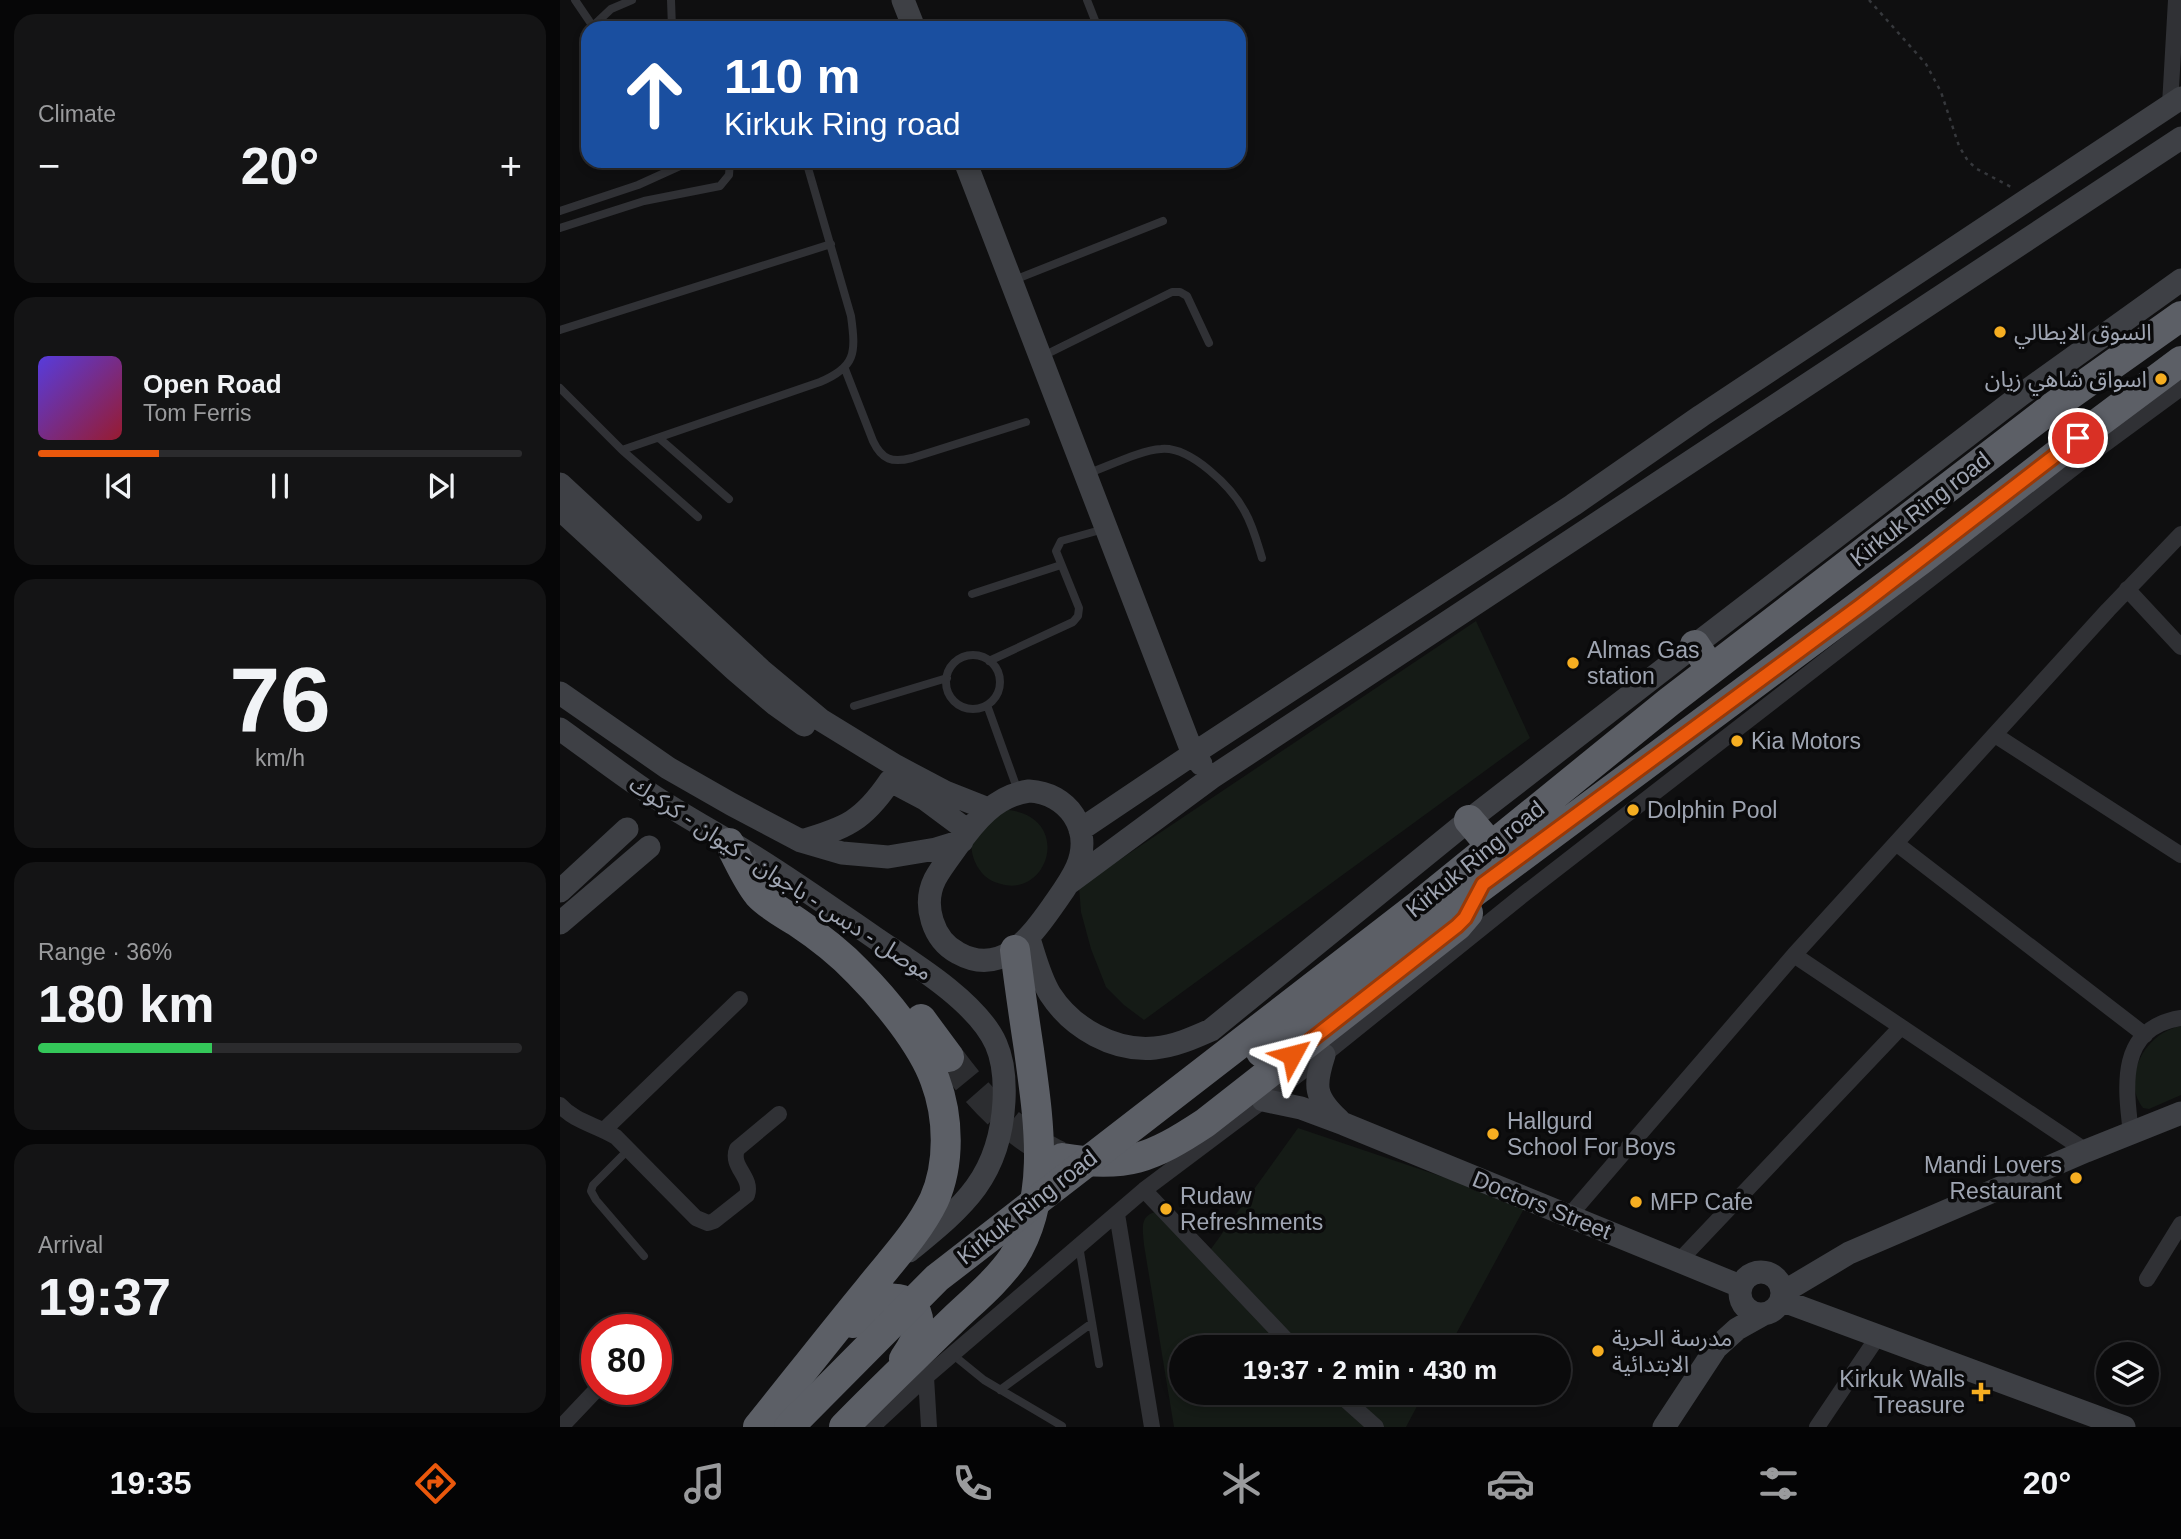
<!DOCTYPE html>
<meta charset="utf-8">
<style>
body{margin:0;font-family:Arial,"Noto Sans Arabic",sans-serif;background:#141415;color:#f1f3f6;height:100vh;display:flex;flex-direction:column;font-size:26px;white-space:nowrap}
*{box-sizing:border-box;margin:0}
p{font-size:23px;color:#9a9b9d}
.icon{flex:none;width:38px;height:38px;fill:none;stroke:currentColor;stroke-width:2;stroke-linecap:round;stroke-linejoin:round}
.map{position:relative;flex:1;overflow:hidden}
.drawer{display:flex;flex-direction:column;gap:14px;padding:14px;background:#060607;width:560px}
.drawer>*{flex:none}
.hud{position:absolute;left:21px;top:21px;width:665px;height:147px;border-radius:21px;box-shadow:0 4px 10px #0003,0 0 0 2px #2b2b2d;background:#1a4fa0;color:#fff;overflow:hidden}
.fabs{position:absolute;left:1536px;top:1342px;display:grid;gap:14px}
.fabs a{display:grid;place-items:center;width:63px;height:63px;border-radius:50%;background:#0b0b0c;box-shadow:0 4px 10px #0003,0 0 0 2px #2b2b2d;font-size:35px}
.speed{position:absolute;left:21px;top:1314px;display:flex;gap:14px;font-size:35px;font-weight:700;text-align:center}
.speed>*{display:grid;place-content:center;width:91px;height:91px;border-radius:50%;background:#0b0b0c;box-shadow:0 4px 10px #0003,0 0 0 2px #2b2b2d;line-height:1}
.speed .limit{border:10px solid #d22;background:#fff;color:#111}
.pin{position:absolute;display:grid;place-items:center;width:60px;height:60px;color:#fff;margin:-30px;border:4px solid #fff;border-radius:50%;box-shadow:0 2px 7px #0007}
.me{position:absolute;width:77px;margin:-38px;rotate:52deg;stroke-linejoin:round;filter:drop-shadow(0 0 5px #0008)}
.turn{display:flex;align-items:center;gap:24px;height:147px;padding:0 28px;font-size:32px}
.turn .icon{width:91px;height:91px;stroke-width:2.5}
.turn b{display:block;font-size:49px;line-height:60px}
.big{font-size:52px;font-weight:700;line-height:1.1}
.drawer .widget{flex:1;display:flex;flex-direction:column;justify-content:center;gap:10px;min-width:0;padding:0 24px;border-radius:21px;background:#141415}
.drawer .dial{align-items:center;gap:0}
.dial b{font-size:91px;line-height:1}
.song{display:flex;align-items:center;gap:21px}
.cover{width:84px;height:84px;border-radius:10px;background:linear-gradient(135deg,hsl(250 70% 55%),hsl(350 70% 35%))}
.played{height:7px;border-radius:4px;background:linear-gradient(90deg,#ea580c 25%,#2b2b2d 25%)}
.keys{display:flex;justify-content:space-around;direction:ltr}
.heat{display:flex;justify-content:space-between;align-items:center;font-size:38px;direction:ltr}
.charge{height:10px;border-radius:5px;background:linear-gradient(90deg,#34c759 36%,#2b2b2d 0)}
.trip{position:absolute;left:609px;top:1335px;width:402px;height:70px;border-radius:35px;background:#0b0b0c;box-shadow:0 4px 10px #0003,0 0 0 2px #2b2b2d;font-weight:700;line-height:70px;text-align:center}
.tab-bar{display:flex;height:112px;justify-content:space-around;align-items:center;background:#040405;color:#9a9b9d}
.tab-bar .icon{width:49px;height:49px}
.tab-bar .selected{color:#ea580c}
.tab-bar b{font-size:32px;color:#f1f3f6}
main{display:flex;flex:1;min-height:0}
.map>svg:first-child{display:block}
.green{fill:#151b16}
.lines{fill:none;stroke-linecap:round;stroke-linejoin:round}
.highway-tunnel{stroke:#2c2d30;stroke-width:30;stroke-dasharray:30 15;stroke-linecap:butt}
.path{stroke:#36383c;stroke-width:2.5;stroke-dasharray:3.5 5;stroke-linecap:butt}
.lane{stroke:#303135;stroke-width:8}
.street{stroke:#303135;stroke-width:16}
.secondary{stroke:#3e4045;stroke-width:23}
.highway{stroke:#5c5f66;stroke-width:30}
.highway-bridge{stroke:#5c5f66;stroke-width:30}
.route-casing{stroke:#983908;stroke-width:18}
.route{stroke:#ea580c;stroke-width:12}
.poi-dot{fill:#f6ae21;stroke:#0a0a0b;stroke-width:2.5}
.labels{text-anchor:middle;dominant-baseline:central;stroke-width:7;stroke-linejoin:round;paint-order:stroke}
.poi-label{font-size:23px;fill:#9fa5b2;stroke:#0a0a0b;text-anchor:start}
.street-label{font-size:23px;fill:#9fa5b2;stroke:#0a0a0b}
</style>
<main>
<section class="drawer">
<div class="widget"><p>Climate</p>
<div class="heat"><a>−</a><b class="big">20°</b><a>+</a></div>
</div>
<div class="widget">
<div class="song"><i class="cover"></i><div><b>Open Road</b><p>Tom Ferris</p></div></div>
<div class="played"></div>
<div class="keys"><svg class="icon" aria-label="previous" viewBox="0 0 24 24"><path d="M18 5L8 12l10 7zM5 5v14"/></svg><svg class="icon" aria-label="pause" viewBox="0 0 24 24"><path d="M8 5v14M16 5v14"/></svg><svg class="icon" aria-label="next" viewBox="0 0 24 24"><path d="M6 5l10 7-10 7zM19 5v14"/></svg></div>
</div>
<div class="widget dial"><b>76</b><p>km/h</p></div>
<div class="widget"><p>Range · 36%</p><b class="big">180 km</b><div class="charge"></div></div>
<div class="widget"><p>Arrival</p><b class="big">19:37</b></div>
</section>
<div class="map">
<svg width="1621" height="1427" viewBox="0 0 1621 1427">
<rect width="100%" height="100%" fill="#0f0f10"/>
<path class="green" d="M916,621L970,738L584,1020L564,1005L546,987L531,949L521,912L519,887Z
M449,810C513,819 488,898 441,884C432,882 424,877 419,869C414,862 409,848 413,839C415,834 434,813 439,812C442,810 446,810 449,810Z
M1621,1026V1095L1589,1109L1583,1108C1560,1078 1586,1032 1621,1026Z
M738,1128L966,1205L889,1347L621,1348V1393H864L846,1427H614L584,1245C583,1231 579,1216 595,1212L643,1260Z"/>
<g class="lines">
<path class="highway-tunnel" d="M389,1057C420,1099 452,1133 499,1156"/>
<path class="path" d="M1309,0L1366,64L1381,92L1399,146L1408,161L1417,169L1451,187"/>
<path class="lane" d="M15,0L34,28
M111,0L112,28
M527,0L538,28
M33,26L51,9L72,0
M0,211L78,185L131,161
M0,228L84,201L160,186L169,175L170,161
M454,280L603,221
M0,330L271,244
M483,356L612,292H620L627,296L649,343
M285,369L313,441C322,460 332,463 352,458L466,422
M0,388L62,450L138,517
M99,438L169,499
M62,450L260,382C296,367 296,353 291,316L246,161
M529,473C549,466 581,450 601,449C630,446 672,487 685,512C693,526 697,542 702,558
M412,594L501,565
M386 682a27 27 0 1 1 54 0a27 27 0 1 1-54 0Z
M429,661L513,622L518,616L519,608L496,551L501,541L544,529
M427,705L458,791
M294,706L387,678
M68,1150L33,1185L31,1191L36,1200L84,1256
M519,1246L539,1364
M392,1354L424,1380L502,1426
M440,1390L532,1323"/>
<path class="street" d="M1610,105L1616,0
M1567,589L1621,647
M1435,735L1621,855
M1337,844L1585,1035
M1234,955L1526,1151
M0,1105C15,1122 37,1125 56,1137L136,1218L148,1223L154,1221L187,1195C193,1177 170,1167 177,1149L219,1114
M44,1130L180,999
M1571,1133C1565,1085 1558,1028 1621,1018
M584,1190L734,1348
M557,1214L592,1427
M1009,1216L1234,955L1548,610L1621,534
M1119,1261L1341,1027
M1587,1279L1621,1224
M366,1377L369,1427
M778,1393L816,1427
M1,1427L37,1389
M312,1427L366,1377L584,1190L764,1055L964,894L1538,449L1621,388
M1257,1427L1319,1335"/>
<path class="secondary" d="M343,0L354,28
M405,161L633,754L641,764
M0,484L201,670L261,720L336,766L385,792L428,809
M0,509L175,670L216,705L244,725
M0,693L108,768L171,804L241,841L282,853L328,857L376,849L402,841
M0,729C32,752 63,776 95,797C126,817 159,835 190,854C234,881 276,911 318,940C355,964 418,1003 436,1044C444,1062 445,1081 444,1101C440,1177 404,1206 349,1251
M331,781L365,799L408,831
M469,791C508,793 533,829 517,867C511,881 501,894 492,907C470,938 441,977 398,953C373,940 362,905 375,879C381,868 389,858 396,848C415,821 435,796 469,791Z
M520,830L633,754L1013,505L1141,416L1621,98
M241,841C286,828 303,821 330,781
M509,883L651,778L1621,138
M0,891L67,829
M0,923L89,847
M469,939C475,957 480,978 490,994C512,1028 554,1052 595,1048C615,1046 633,1038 651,1030L909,820L1135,645L1462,394L1621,280
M764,1055C754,1086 754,1097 779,1120
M703,1100L741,1108L784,1124L1180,1286
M1180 1293a21 21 0 1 1 42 0a21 21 0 1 1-42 0Z
M1222,1293L1289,1253L1526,1151L1621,1113
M1221,1300L1564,1427
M1104,1427L1156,1348L1177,1329L1202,1315"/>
<path class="highway" d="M1135,645L1151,669
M909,820L931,846
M169,843C178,859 186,879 198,894C209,906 223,913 237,922C258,936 280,953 298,972C325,999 362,1044 375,1080C389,1117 390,1164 374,1200C358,1233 331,1261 308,1290C271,1335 235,1381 198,1427
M864,901L1109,702L1494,406L1621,316
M878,919L1362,559L1518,438L1621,361
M361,1019L389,1057
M502,1158C566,1169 592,1158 645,1123L897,926L908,913
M293,1323C301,1316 309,1306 319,1302C340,1292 362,1305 358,1329C357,1341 350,1350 344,1359
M284,1427C320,1390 357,1355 394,1319C414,1300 437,1281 453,1258C492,1198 478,1117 469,1050C464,1017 459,983 455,950"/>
<path class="highway-bridge" d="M701,1052L878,919
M229,1427L377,1278L864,901"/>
</g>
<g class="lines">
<defs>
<path id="route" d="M732,1055L897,926L905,918L923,884L1300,606L1518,438"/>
</defs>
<use href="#route" class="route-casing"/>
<use href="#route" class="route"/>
</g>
<g class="poi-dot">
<circle cx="1440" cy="332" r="7"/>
<circle cx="1601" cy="379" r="7"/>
<circle cx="1013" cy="663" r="7"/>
<circle cx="1177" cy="741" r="7"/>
<circle cx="1073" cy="810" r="7"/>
<circle cx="933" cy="1134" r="7"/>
<circle cx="1516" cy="1178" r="7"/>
<circle cx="1076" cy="1202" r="7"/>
<circle cx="606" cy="1209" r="7"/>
<circle cx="1038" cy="1351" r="7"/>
<path d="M1417.5 1381.5h7v7h7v7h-7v7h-7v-7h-7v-7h7z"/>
</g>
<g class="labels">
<g class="poi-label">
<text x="1454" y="332">السوق الايطالي</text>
<text x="1587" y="379" text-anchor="end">اسواق شاهي زيان</text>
<text x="1027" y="650">Almas Gas<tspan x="1027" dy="26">station</tspan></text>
<text x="1191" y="741">Kia Motors</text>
<text x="1087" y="810">Dolphin Pool</text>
<text x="947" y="1121">Hallgurd<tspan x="947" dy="26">School For Boys</tspan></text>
<text x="1502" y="1165" text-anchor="end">Mandi Lovers<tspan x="1502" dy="26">Restaurant</tspan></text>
<text x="620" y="1196">Rudaw<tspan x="620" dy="26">Refreshments</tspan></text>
<text x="1090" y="1202">MFP Cafe</text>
<text x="1052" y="1338">مدرسة الحرية<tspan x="1052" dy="26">الابتدائية</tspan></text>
<text x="1405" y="1379" text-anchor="end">Kirkuk Walls<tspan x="1405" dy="26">Treasure</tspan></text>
</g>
<g class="street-label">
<text transform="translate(1360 509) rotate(-38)">Kirkuk Ring road</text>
<text transform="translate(915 859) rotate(-39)">Kirkuk Ring road</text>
<text transform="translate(221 878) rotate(33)">موصل - دبس - باجوان - كيوان - كركوك</text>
<text transform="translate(982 1205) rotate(22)">Doctors Street</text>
<text transform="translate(467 1207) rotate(-38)">Kirkuk Ring road</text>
</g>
</g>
</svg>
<div class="fabs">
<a><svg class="icon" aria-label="layers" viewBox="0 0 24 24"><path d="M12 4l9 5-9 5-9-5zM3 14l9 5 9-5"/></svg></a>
</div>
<div class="speed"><div class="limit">80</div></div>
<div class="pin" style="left:1518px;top:438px;background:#d93025"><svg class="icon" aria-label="arrive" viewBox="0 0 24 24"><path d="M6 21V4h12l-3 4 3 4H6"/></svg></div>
<svg class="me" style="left:732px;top:1055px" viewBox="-20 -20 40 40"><path d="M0-17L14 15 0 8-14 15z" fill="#ea580c" stroke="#fff" stroke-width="4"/></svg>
<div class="trip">19:37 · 2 min · 430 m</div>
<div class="hud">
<div class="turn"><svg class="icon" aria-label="ahead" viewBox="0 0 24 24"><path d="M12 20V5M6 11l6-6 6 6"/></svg><div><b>110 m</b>Kirkuk Ring road</div></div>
</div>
</div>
</main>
<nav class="tab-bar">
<b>19:35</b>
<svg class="icon selected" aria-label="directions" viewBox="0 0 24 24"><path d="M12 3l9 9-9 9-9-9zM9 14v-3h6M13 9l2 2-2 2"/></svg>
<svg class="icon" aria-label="music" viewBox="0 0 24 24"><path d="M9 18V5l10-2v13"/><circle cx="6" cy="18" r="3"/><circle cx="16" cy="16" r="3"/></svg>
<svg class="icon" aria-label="phone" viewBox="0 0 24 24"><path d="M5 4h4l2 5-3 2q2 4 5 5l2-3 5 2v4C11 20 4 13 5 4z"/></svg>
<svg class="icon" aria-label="climate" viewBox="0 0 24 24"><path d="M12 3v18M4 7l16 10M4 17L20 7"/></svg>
<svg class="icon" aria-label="car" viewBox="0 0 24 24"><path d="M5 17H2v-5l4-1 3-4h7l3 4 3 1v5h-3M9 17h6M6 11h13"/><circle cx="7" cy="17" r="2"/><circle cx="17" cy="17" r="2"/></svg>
<svg class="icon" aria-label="filters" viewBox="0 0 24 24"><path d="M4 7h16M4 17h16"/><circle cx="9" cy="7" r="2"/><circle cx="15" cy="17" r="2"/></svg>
<b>20°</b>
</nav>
